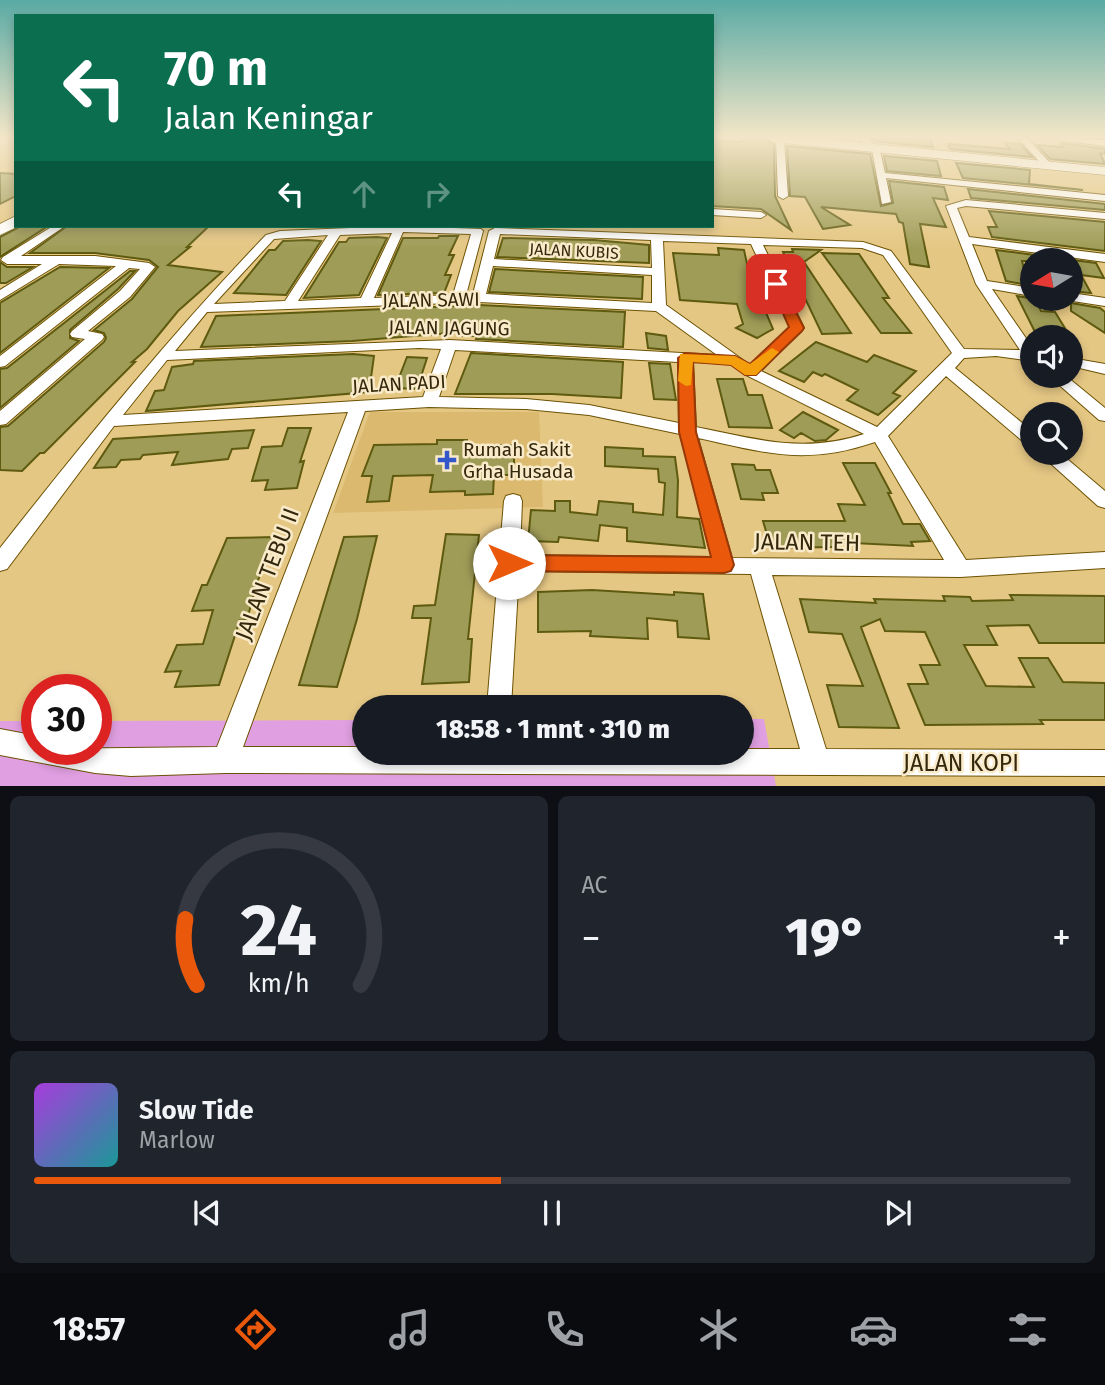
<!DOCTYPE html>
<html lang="id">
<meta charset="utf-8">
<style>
body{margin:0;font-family:"Fira Sans",sans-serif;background:#20242c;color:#f1f3f6;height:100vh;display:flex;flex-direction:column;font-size:26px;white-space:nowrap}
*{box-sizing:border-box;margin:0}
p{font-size:23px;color:#9ea1a6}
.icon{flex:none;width:38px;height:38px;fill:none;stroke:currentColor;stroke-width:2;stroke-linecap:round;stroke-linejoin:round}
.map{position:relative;height:786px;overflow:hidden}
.panel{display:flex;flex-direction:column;gap:10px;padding:10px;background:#0d0f14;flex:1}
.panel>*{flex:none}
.guide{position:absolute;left:14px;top:14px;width:700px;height:214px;border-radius:0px;box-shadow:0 4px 10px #0003;background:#0b6e4f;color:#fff;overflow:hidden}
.needle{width:46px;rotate:259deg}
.buttons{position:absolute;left:1020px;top:248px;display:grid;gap:14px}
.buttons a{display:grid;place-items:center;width:63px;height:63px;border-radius:50%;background:#171b24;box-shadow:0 4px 10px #0003;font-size:35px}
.speed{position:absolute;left:21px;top:674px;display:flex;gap:14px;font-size:35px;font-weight:700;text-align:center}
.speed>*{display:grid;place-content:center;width:91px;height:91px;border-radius:50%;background:#171b24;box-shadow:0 4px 10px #0003;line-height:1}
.speed .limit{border:10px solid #d22;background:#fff;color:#111}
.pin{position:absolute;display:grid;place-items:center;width:60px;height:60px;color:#fff;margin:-30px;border-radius:14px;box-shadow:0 4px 10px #0006}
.me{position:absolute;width:77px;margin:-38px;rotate:90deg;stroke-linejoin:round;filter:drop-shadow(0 0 5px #0008)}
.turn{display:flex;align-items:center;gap:24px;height:147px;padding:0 35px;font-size:32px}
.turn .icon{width:91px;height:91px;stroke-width:2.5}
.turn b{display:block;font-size:49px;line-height:60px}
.lanes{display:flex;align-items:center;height:66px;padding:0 35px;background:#0003;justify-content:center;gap:35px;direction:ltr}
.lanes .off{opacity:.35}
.big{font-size:52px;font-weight:800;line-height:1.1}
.panel .card{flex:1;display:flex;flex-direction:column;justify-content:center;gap:10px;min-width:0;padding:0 24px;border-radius:10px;background:#20242c}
.panel .dial{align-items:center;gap:0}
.dial svg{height:182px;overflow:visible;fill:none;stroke:#363941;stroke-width:7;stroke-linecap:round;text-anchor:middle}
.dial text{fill:#f1f3f6;stroke:none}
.song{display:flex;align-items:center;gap:21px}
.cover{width:84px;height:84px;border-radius:10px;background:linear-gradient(135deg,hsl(280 70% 55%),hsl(180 70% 35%))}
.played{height:7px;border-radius:4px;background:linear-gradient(90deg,#ea580c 45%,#363941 45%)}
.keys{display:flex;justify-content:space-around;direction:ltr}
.heat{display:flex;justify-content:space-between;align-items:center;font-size:38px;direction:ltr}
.panel .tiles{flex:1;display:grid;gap:10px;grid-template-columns:1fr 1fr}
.card:last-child{grid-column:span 2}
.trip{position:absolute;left:352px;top:695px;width:402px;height:70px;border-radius:35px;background:#171b24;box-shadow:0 4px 10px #0003;font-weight:800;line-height:70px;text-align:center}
.tabs{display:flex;height:112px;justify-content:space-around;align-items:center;background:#090b0e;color:#9ea1a6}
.tabs .icon{width:49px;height:49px}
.tabs .on{color:#ea580c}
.tabs b{font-size:32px;color:#f1f3f6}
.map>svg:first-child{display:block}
.built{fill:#dbba6f}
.green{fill:#e09fe1}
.building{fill:#9f9c57;stroke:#5e5a0f;stroke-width:2}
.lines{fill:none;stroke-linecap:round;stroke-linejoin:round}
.minor-casing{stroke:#6c5203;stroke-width:2}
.highway-casing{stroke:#6c5203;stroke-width:1}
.minor{fill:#fff;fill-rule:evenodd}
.highway{fill:#fff;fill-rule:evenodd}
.route{fill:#ea580c;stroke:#983908;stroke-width:2}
.slow{fill:#f59e0b}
.poi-dot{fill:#3357c8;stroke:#f9eac9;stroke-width:2.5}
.labels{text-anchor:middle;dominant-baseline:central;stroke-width:5;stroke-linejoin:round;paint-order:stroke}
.far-street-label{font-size:16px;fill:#34280c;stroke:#f9eac9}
.street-label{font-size:19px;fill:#34280c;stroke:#f9eac9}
.poi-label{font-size:19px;fill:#34280c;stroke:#f9eac9;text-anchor:start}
.near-street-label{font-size:23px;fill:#34280c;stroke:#f9eac9}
</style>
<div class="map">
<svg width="1105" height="787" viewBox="0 0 1105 787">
<rect width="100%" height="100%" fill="#e5c784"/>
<path class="built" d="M370,412H539L543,507L333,513Z"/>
<path class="green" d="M742,719H764L776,786H0V721H37V749H96V721L364,720V752H742Z"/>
<path class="building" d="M742,138H764L774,145L775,196L791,230L761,209L712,206V140L742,142Z
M872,138H930L933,147L874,141Z
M1005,143L1020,144L1032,157L950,149L948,144L1010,149Z
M1061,143L1105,149V154L1100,153L1105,164L1050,159L1037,145L1063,147Z
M787,146L870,154L881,206L893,203L889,181L944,187L948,200L933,198L946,227L920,224L929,267L910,264L903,223L899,222L896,214L821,207L850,225L823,229L805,197L790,196Z
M884,156L937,161L941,176L887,171Z
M956,163L1030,170L1029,184L1083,190L963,178Z
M0,173L16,174V196L0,204Z
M968,189L1105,204V210L971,198Z
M989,211L1105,222V251L992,237L988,227H997Z
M21,226H48L0,257V237Z
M67,226H209L187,247H190L168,265L222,272L178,311L147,349L132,362H135L44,453H40L22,471L0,470V427L8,426L104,342L106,338L104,333L94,330L132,299L158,267L149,260L95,253H30Z
M439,236H458L449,255H454L445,275H451L444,293L378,295L403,238H438Z
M377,237L387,238L359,295L304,298L339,242H346L349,238Z
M503,238L594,240L649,245V263L497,257Z
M308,240L321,241L286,295L234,293L269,250H275L283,241Z
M718,248L744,250L749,273L773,329L757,338L736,328L743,324L737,304L680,300L673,253L719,255Z
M792,249L821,250L804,262L851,333L822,334L783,252H793Z
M996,250L1096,263L1104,278L1081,275L1091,293L1071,291V261H1022L1028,285L1006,281Z
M822,253L859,254L889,298H883L911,333H881Z
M0,262L7,267H33L6,283H0Z
M60,267L109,268L0,353V303Z
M495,269L643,277L642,299L489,292Z
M130,271H135L118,289L70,330V338L79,341L0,408V369L7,368Z
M1017,296L1035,299L1041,311L1055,312L1071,338H1038Z
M1071,303L1100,308L1105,312V333L1071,311Z
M479,305L625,312L623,347L476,339L477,336H461L462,332L352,341L201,347L216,316Z
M646,333L666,336L668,350L648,348Z
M816,342L867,362L874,355L916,371L893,393L900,396L878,415L847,400L858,390L825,374L822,376L813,372L804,382L779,371Z
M471,353L623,362L621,398L552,394H455Z
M353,354L374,356L369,392L146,411L155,391L164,390L172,367L193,364L194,361Z
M407,357L427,358L417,389L395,388Z
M649,363L670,364L676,400L654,399Z
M717,379H743L748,395H762L772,428L729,427Z
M803,412L838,430L826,440L815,441L801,433L794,438L780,430Z
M288,428H311L300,462L304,461L297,488L265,490L268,480L252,481L262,447L282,446Z
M254,430L248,448L232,449L228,459L172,465L178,452L143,455L140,459L121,460L116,467L94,468L113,439Z
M437,440H467V446L514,445V475H494L493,494L465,495V491L430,492L433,475L393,476L389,501L367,502L372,476H362L374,445L437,444Z
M605,447L643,449V456L675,457L678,480L677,517L699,519L705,548L627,541V528L600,525L598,541L559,537L558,542L528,541L531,510L555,511V501H570V512L597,515L599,501L633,504V512L663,515L665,483L659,482L658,469L605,466Z
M843,463H875L891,493H888L903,524H920L930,541L911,542L913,546L833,542L835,547L771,548L763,521H845L838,504L865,505Z
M732,464L754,465L756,470H770L778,493H762L764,500L741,499Z
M446,534L479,535L468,639H472L469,682L422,684L431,618H412L414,606L435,605Z
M377,536L357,619L337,687L299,685L344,537Z
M274,537L256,586L247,620H240L219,685L175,687L181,671L165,672L177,645L203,644L213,610L192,611L202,585H207L227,538Z
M592,590L674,595V592L703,594L709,639L678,637L677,621L647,618L648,639L590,636L591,631L538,632V592Z
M1010,595L1105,596V643H1039L1029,625L987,626L997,645H964L986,686L1034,687L1019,658H1048L1063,682L1105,683V720H1040L1043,724L925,725L908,684H928L920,665H940L925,632L885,631L880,619L861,627L899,728L839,727L827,685L863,686L842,634L809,632L800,599L876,603L874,599L945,601L943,596L970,597L972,601L1013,600Z"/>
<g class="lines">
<defs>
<path id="minor" d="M776,138L784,139L788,196L783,199L778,196Z
M861,138H869L873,146H879L885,173L1105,195V201L886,178L891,202L882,204L872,150H867Z
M1018,138H1027L1050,163V167H1044Z
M1055,138L1105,140V146L1059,140Z
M966,200L1105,213V219L966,206L957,208L969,237L1105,254V262L972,244L987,281L1032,288V296L992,289L1032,347V361L996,356L964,358L955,368L1032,431V445L1026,444L946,376L888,436L966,560L1105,552V568L960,577L772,575L826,749L1105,750V776L225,773L131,776L95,773L0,755V729L37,736V749L217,747L348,412L114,426L7,569L0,571V548C85,440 171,334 266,235L280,231L398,226L481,229L483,231L466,295L473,294L489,231L495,228L863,242L891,251L964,349L1020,350L976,284L946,206ZM403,232L471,234L453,295L374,298ZM392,233L361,298L298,301L340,235ZM500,234L651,240L652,268L494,259ZM328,235L285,301L214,304L274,239ZM663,241L751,244L790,327L750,365L666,305ZM763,245L862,248L883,255L952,353L877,427L761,371L804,328ZM493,266L652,275V303L486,294ZM479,302L656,311L717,355L450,340L175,351L207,312ZM419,348L441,349L423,397L123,415L167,360ZM455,350L678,362L679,423L589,405L526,399L439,397ZM693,362L730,364L746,375L864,434C803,454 756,439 696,427ZM429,407L526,409L589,415L680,434L712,557L520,555L522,501L520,496L513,494L506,496L504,501L487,707H511L519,571L751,574L800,749H742V752H364V747H243L365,411ZM698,438C767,453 805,466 875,442L944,560L732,558Z
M712,209L761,212L766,215L761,218L712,215Z
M53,226H65L21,256H95L149,263L155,267L130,297L88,331L102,334L104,337L102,340L6,424L0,425V411L85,339L72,337L70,334L72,331L120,291L140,269L129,268L5,366L0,367V356L116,266L59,264L0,300V290L42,264H7L1,260L3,257Z
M1071,293L1105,298V306L1066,300L1071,299Z
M1071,358L1105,364V374L1071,366Z
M1049,376H1066L1105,408V421L1099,420Z
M1039,453H1060L1105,491V508L1098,506Z"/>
<path id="highway" d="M767,138H814L1105,167V175L773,142Z
M16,216V226H19L0,235V224Z"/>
</defs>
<use href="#minor" class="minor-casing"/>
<use href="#highway" class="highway-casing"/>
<use href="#minor" class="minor"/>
<use href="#highway" class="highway"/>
</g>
<linearGradient id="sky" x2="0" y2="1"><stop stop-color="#5aaaa4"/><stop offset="0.55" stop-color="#f3e6c8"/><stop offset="1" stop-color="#f3e6c8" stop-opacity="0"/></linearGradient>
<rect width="1105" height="249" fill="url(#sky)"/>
<path class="route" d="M776,280L782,284L804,328L802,331L756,375H745L731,365L693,362L696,432L734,565L731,571L724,573L509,571L501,569L498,563L501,557L509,555L711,557L679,432L678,358L685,353L735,356L750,364L789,327L770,284Z"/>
<path class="slow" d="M772,348L779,352L756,375H745L731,365L693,362L691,385L686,386L678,381L680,354L735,356L750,364Z"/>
<path class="poi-dot" d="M443.5 449.5h7v7h7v7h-7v7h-7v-7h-7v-7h7z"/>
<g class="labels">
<g class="far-street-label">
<text transform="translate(574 251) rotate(3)">JALAN KUBIS</text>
</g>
<g class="street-label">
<text transform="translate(431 300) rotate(-1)">JALAN SAWI</text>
<text transform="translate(449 328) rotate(1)">JALAN JAGUNG</text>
<text transform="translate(399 384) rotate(-3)">JALAN PADI</text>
</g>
<g class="poi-label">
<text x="463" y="449">Rumah Sakit<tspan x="463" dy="22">Grha Husada</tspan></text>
</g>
<g class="near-street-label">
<text transform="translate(807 542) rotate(1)">JALAN TEH</text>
<text transform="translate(267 574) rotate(-69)">JALAN TEBU II</text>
<text x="961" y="763">JALAN KOPI</text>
</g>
</g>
</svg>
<div class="buttons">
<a><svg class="needle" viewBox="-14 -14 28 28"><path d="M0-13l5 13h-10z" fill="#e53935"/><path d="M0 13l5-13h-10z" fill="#9ea1a6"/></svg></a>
<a><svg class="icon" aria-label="sound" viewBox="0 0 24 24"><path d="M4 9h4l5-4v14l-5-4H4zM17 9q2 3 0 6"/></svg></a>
<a><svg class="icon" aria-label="search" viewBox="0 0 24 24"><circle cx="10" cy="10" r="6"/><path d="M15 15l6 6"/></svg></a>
</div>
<div class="speed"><div class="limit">30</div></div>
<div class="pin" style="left:776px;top:284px;background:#d93025"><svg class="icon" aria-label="arrive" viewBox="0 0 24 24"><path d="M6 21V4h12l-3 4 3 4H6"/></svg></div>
<svg class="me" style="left:509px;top:563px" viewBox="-20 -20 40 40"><circle r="19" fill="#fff"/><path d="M0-13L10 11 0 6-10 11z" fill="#ea580c"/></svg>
<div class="trip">18:58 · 1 mnt · 310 m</div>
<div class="guide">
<div class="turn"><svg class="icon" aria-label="left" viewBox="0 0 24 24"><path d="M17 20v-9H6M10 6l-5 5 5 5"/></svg><div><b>70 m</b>Jalan Keningar</div></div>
<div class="lanes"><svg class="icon" aria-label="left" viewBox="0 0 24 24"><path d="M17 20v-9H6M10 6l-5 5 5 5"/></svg><svg class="icon off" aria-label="ahead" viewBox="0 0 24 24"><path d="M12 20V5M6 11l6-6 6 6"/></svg><svg class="icon off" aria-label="right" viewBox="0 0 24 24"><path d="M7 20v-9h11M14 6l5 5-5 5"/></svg></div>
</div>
</div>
<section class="panel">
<div class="tiles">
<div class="card dial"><svg viewBox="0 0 100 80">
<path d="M14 69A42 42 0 1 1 86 69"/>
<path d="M14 69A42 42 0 0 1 9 40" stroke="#ea580c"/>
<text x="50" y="56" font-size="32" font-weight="700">24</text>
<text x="50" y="72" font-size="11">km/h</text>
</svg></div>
<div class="card"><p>AC</p>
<div class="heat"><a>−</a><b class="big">19°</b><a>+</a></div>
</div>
<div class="card">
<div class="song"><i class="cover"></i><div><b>Slow Tide</b><p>Marlow</p></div></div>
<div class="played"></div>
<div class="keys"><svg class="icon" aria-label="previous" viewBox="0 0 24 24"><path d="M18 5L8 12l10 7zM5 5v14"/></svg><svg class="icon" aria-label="pause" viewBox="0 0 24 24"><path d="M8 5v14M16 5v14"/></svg><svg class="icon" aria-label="next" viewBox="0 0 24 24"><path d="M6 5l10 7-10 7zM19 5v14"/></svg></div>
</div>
</div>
</section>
<nav class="tabs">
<b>18:57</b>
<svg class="icon on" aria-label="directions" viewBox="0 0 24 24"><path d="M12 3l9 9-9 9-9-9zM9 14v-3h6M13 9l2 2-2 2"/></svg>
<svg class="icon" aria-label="music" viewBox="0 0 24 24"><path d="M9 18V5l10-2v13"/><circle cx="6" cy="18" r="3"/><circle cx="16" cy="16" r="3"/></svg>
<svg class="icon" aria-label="phone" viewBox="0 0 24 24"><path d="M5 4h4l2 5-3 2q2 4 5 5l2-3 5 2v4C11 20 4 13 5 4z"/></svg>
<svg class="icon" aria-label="climate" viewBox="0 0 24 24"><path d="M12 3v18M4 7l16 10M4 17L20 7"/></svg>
<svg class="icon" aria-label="car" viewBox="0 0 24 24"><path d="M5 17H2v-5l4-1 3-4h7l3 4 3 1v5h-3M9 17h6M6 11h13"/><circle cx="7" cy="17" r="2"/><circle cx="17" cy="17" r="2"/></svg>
<svg class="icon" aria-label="filters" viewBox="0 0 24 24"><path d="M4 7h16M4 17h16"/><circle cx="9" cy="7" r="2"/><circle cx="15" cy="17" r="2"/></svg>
</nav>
